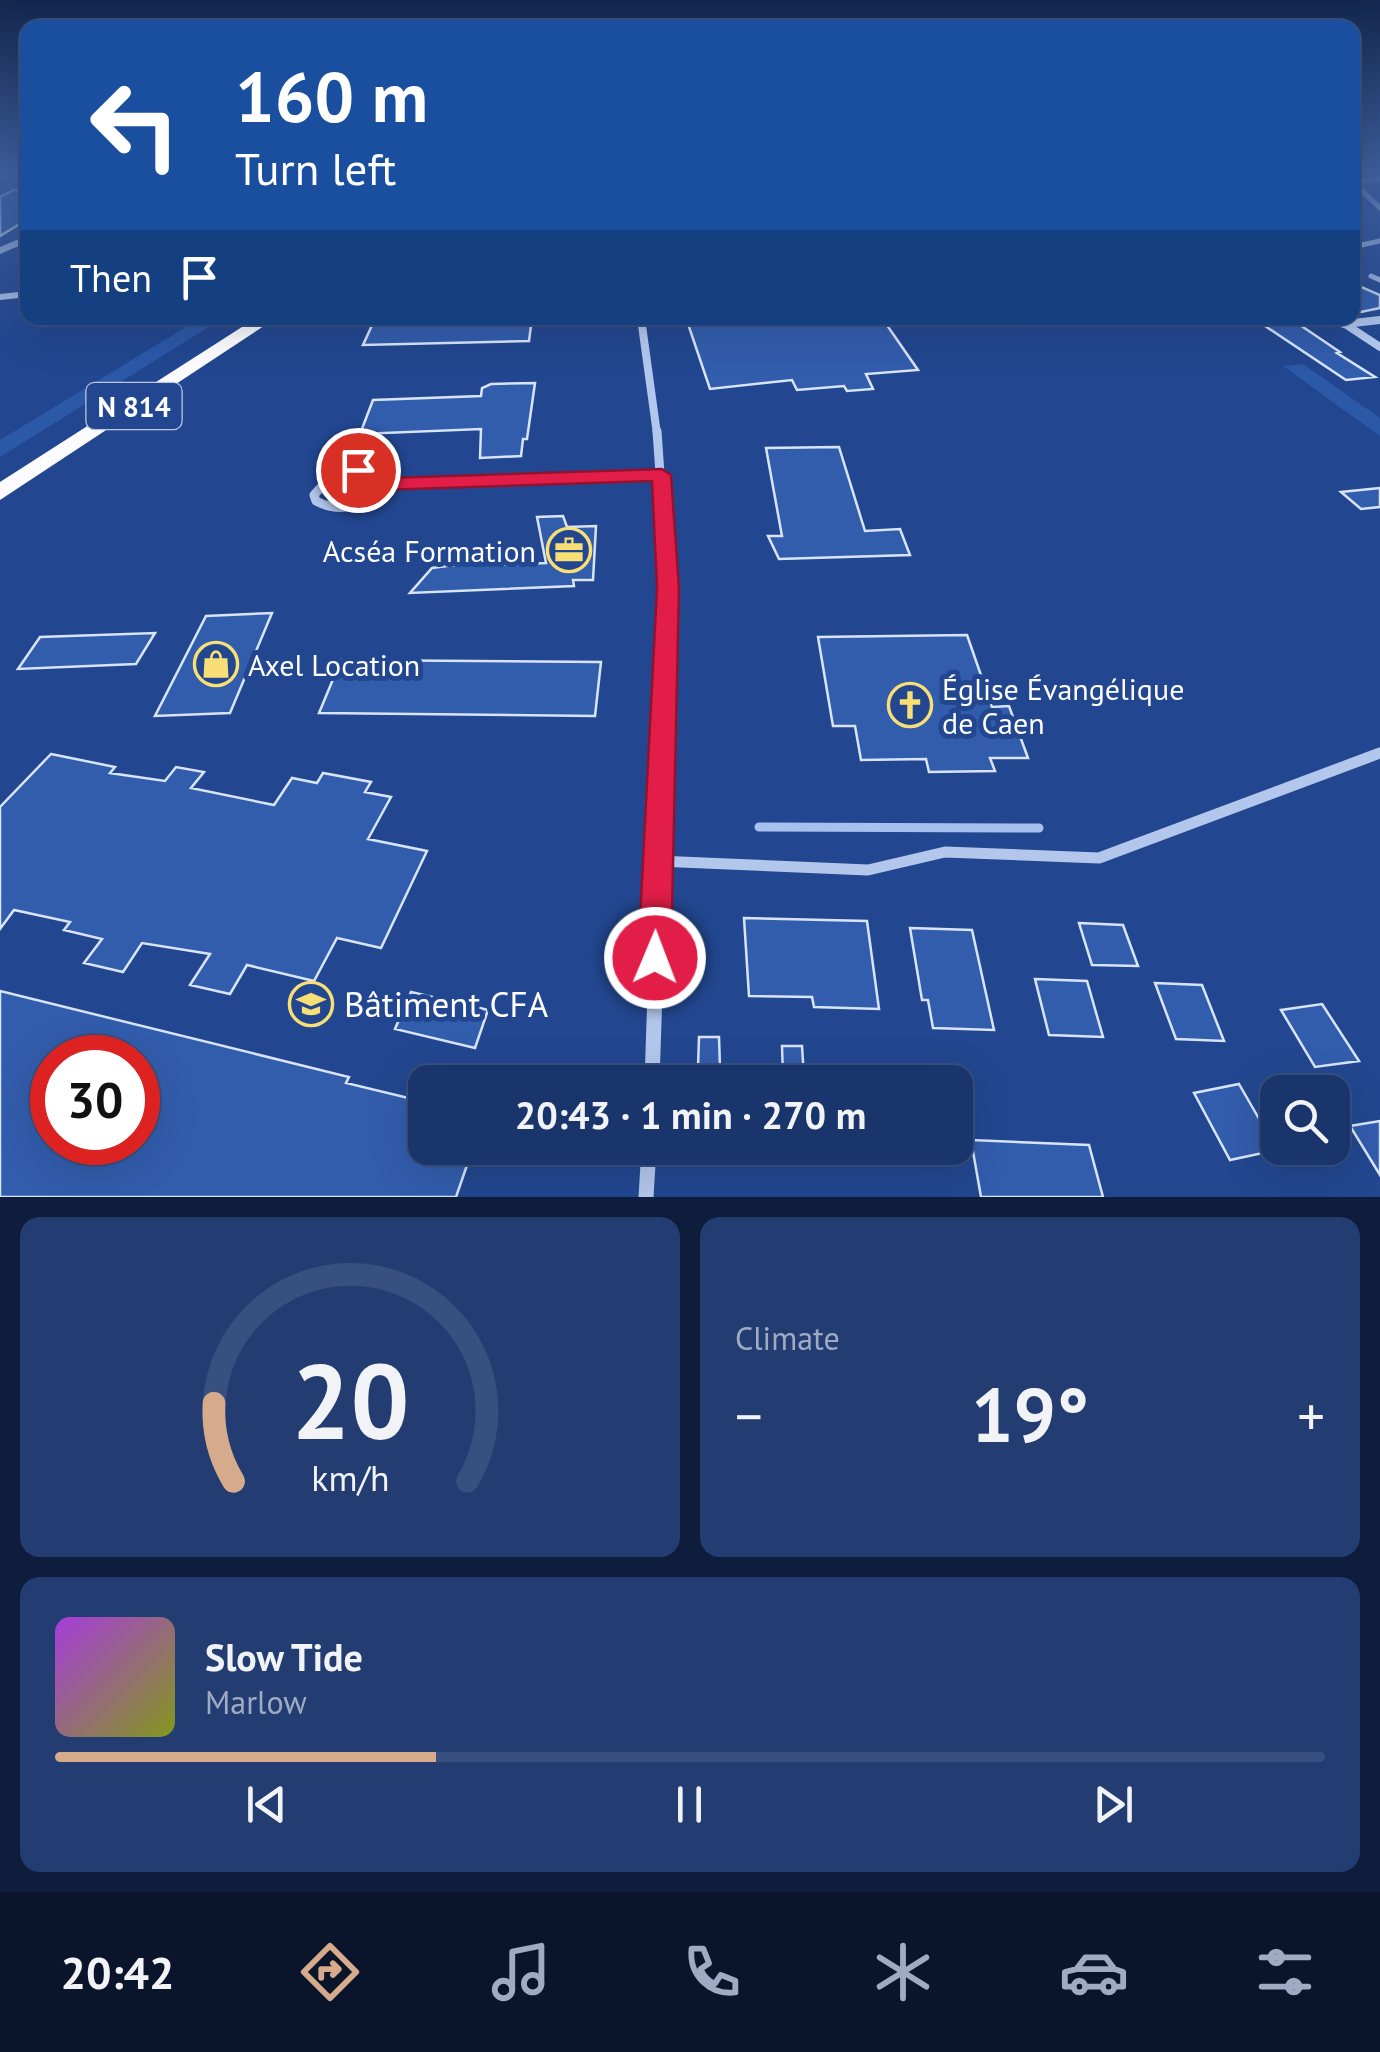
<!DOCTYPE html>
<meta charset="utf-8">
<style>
body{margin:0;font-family:"PT Sans",sans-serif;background:#233d72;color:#f1f3f6;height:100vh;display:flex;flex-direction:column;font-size:38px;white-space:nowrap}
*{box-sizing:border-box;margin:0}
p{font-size:32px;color:#9fabc2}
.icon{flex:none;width:55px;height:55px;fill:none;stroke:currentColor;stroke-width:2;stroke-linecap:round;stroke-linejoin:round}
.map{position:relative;height:1197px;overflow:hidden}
.details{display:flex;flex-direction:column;gap:20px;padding:20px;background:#0e1d3b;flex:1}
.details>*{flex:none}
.top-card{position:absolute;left:20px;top:20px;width:1340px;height:305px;border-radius:20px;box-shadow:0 10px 40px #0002,0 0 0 2px #38507f;background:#1a4fa0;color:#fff;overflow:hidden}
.fabs{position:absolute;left:1260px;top:1075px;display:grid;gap:20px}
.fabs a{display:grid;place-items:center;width:90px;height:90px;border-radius:20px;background:#1a356c;box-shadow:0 10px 40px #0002,0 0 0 2px #38507f;font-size:50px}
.speed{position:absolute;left:30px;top:1035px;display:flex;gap:20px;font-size:50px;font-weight:700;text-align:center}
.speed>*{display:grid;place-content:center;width:130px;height:130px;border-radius:50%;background:#1a356c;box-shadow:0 10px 40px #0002,0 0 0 2px #38507f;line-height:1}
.speed .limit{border:15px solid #d22;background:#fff;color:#111}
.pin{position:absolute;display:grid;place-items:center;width:85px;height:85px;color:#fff;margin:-42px;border:5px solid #fff;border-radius:50%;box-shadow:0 2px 10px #0007}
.me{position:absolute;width:110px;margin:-55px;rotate:1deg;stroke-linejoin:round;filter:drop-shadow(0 0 8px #0008)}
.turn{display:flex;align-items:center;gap:35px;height:210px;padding:0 50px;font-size:45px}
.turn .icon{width:130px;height:130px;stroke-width:2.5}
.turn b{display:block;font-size:70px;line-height:85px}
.then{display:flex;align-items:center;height:95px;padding:0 50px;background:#0003;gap:20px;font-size:38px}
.big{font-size:75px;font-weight:600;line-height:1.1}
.details .card{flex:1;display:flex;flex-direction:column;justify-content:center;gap:15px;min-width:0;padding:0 35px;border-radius:20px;background:#233d72}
.details .dial{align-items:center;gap:0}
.dial svg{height:260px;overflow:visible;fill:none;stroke:#38507f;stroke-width:7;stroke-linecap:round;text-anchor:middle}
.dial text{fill:#f1f3f6;stroke:none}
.song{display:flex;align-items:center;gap:30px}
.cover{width:120px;height:120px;border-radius:15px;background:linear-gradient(135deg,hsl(280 70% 55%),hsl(70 70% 35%))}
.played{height:10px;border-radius:5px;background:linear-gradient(90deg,#d6ab8b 30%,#38507f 30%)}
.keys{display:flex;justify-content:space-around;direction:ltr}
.heat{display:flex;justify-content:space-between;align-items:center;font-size:55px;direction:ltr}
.details .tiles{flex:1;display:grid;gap:20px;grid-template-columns:1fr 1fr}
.card:last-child{grid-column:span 2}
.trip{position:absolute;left:408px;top:1065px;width:565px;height:100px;border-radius:20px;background:#1a356c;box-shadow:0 10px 40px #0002,0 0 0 2px #38507f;font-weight:600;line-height:100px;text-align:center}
.tabs{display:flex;height:160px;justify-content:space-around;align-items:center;background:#0a152b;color:#9fabc2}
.tabs .icon{width:70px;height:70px}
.tabs .on{color:#d6ab8b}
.tabs b{font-size:45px;color:#f1f3f6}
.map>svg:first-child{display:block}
.green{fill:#2c58a8}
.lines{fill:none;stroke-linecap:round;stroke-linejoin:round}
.stream{stroke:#a7c1ed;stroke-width:9}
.building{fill:#325dad;stroke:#d8e4f9;stroke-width:2.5;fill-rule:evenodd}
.pedestrian{stroke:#b3c7ec;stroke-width:5}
.minor-far4{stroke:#b3c7ec;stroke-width:5}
.minor-far3{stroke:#b3c7ec;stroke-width:8}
.minor-far2{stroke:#b3c7ec;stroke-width:9}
.minor-far1{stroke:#b3c7ec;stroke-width:11}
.minor{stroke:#b3c7ec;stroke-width:15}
.tertiary{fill:#b3c7ec;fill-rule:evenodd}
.trunk{fill:#fcfcff;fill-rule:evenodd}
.route{fill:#e11d48;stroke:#92132f;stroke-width:2.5}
.labels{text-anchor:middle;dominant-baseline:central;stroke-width:10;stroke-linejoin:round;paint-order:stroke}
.shield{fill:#224790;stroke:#bdc8de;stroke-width:2.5}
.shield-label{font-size:28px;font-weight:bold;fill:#fff}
.poi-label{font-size:30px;fill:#fff;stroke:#224790;text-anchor:start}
.near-poi-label{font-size:35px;fill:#fff;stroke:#224790;text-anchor:start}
</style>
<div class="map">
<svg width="1380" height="1197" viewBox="0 0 1380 1197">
<rect width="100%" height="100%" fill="#224790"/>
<path class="green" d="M201,318H223L0,457V440Z
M1303,364L1380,418V436L1283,366Z"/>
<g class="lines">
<path class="stream" d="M759,827L1039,828"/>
</g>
<path class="building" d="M28,190V219L0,236V197L14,190Z
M1352,283L1380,295V308L1361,312L1352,308Z
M400,318H532L529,341L363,345L374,321Z
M686,318H882L918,370L866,374L873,389L847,391L844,386L797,390L792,380L710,389Z
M1297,323L1340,352L1337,353L1375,377L1346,380L1265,326Z
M535,383L527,439H523L521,456L480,458L481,429L360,434L373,400L481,396L482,388L491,384Z
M839,447L865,531L900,529L910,555L779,559L768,536H782L766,448Z
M1380,488V507L1361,509L1341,492Z
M563,516L567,527L596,526L593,580H573L574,586L410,593L432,568L492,560L491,565L546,563L537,517Z
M272,613L230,713L155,716L206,616Z
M155,633L136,664L18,669L40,637Z
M967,635L992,707L1009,706L1028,758H990L995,771L929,772L926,759L861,760L855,726H833L818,637Z
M341,660L601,662L595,716L319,713Z
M51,754L115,767L110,773L165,781L176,767L204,772L191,788L274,805L292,778L317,783L323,773L371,782L365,792L391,797L368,839L427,851L381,948L337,938L314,981L247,965L230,994L190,985L210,954L142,943L123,972L84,963L102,939L64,930L70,922L14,910L0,929V807Z
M744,918L867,921L879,1009L814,1007L812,997L749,996Z
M1079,923L1123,925L1138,966L1092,965Z
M910,928L972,930L994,1030L933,1028L928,1000H922Z
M1035,979L1087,981L1103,1037L1049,1035Z
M1155,983L1202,985L1224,1041L1176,1039Z
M0,991L349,1077L346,1083L425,1102V1148H473L456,1197H0ZM52,1058H138V1142H52Z
M411,992L488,1010L475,1048L395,1029Z
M1322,1004L1359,1061L1315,1067L1281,1010Z
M699,1037H719L720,1067H698Z
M782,1046H802L804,1077H783Z
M1239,1084L1277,1150L1230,1160L1194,1093Z
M1380,1121V1175L1350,1126Z
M971,1140L1089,1145L1103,1197H981Z"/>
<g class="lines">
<path class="pedestrian" d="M1371,276L1380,280"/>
<path class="minor-far4" d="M1352,181L1380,208
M1356,182L1380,179
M1352,247L1380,241"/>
<path class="minor-far3" d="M641,318L657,434
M1336,318L1380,347
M1344,324L1380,320"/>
<path class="minor-far2" d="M657,431L668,588L667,625
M358,470L380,478L379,491C360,507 339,513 316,501L314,495L331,476Z
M381,484L662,475"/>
<path class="minor-far1" d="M657,861L868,870L945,852L1099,858L1380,753
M659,874L667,622"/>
<path class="minor" d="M652,1082L659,872
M646,1197L649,1148"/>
<path class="tertiary" d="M28,235V242L0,254V247Z
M28,291V297L0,300V294Z"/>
<path class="trunk" d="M256,318H276L0,500V482Z"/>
</g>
<linearGradient id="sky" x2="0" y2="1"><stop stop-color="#13274f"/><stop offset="0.51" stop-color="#3e5e9c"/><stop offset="1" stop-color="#3e5e9c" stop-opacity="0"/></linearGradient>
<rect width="1380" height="340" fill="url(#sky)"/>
<path class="route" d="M358,464L382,470L387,478L662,469L671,475L679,588L671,958L666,970L655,975L643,970L638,958L657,588L652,481L381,490L374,488L367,478L352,474V465Z"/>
<defs>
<symbol id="office-ring" viewBox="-11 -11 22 22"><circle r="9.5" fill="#224790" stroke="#f8df75" stroke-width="1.5"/><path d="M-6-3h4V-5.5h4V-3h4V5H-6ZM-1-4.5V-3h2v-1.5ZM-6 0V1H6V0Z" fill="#f8df75"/></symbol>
<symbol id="shop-ring" viewBox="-11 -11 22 22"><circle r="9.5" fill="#224790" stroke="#f8df75" stroke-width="1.5"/><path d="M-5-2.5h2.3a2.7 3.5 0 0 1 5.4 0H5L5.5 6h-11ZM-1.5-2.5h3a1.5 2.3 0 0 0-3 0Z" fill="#f8df75"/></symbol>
<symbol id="church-ring" viewBox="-11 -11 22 22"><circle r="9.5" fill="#224790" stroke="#f8df75" stroke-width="1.5"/><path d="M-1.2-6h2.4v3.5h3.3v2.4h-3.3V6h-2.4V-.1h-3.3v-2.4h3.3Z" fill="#f8df75"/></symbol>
<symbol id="university-ring" viewBox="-11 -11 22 22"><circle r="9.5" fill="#224790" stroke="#f8df75" stroke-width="1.5"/><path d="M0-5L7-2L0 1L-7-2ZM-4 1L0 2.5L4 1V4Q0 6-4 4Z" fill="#f8df75"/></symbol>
</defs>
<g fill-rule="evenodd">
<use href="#office-ring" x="544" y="525" width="50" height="50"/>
<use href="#shop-ring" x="191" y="639" width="50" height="50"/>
<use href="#church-ring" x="885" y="680" width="50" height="50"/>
<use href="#university-ring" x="286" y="979" width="50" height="50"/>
</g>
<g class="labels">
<rect class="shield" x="86.5" y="383" width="95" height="46" rx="8"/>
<g class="shield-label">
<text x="134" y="406">N 814</text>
</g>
<g class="poi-label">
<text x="536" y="550" text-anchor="end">Acséa Formation</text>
<text x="248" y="664">Axel Location</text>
<text x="942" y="688">Église Évangélique<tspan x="942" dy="34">de Caen</tspan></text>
</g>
<g class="near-poi-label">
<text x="344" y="1004">Bâtiment CFA</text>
</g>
</g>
</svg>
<div class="fabs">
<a><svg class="icon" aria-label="search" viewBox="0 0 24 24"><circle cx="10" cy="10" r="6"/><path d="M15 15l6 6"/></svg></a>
</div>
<div class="speed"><div class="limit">30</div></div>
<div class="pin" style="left:358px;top:470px;background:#d93025"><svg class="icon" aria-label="arrive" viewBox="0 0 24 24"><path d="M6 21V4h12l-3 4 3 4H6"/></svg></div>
<svg class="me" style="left:655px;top:958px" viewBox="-20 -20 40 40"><circle r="17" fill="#e11d48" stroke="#fff" stroke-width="3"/><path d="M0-11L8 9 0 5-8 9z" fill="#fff"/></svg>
<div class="trip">20:43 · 1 min · 270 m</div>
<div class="top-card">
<div class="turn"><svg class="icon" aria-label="left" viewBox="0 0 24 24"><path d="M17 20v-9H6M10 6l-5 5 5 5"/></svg><div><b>160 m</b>Turn left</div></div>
<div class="then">Then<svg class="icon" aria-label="arrive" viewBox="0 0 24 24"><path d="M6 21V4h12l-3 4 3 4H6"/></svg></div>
</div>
</div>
<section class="details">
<div class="tiles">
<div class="card dial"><svg viewBox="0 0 100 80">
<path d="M14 69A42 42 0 1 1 86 69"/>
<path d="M14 69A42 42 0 0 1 8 45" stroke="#d6ab8b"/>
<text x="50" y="56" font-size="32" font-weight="700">20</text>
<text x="50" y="72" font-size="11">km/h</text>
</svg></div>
<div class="card"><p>Climate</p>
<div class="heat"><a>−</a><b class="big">19°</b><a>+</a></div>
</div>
<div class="card">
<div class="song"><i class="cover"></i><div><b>Slow Tide</b><p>Marlow</p></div></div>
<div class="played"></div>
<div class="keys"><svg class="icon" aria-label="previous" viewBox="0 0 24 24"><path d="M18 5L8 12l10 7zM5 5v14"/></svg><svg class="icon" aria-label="pause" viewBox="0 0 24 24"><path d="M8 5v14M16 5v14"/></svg><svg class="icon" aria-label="next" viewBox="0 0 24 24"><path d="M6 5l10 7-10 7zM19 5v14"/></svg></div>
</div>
</div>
</section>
<nav class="tabs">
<b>20:42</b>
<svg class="icon on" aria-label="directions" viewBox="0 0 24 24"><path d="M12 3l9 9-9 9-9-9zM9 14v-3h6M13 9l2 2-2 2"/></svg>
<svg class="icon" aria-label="music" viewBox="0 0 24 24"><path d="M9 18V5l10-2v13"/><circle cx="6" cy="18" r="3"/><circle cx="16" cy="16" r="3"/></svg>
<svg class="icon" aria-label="phone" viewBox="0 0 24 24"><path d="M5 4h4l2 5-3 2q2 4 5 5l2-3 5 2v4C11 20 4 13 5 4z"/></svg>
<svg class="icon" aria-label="climate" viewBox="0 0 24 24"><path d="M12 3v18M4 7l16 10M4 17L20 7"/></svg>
<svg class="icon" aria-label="car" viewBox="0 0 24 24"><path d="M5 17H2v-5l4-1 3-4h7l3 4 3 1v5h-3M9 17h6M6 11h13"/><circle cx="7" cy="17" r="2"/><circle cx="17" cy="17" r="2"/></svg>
<svg class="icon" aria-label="filters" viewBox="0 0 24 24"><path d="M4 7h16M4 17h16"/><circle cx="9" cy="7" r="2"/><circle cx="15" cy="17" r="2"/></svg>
</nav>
